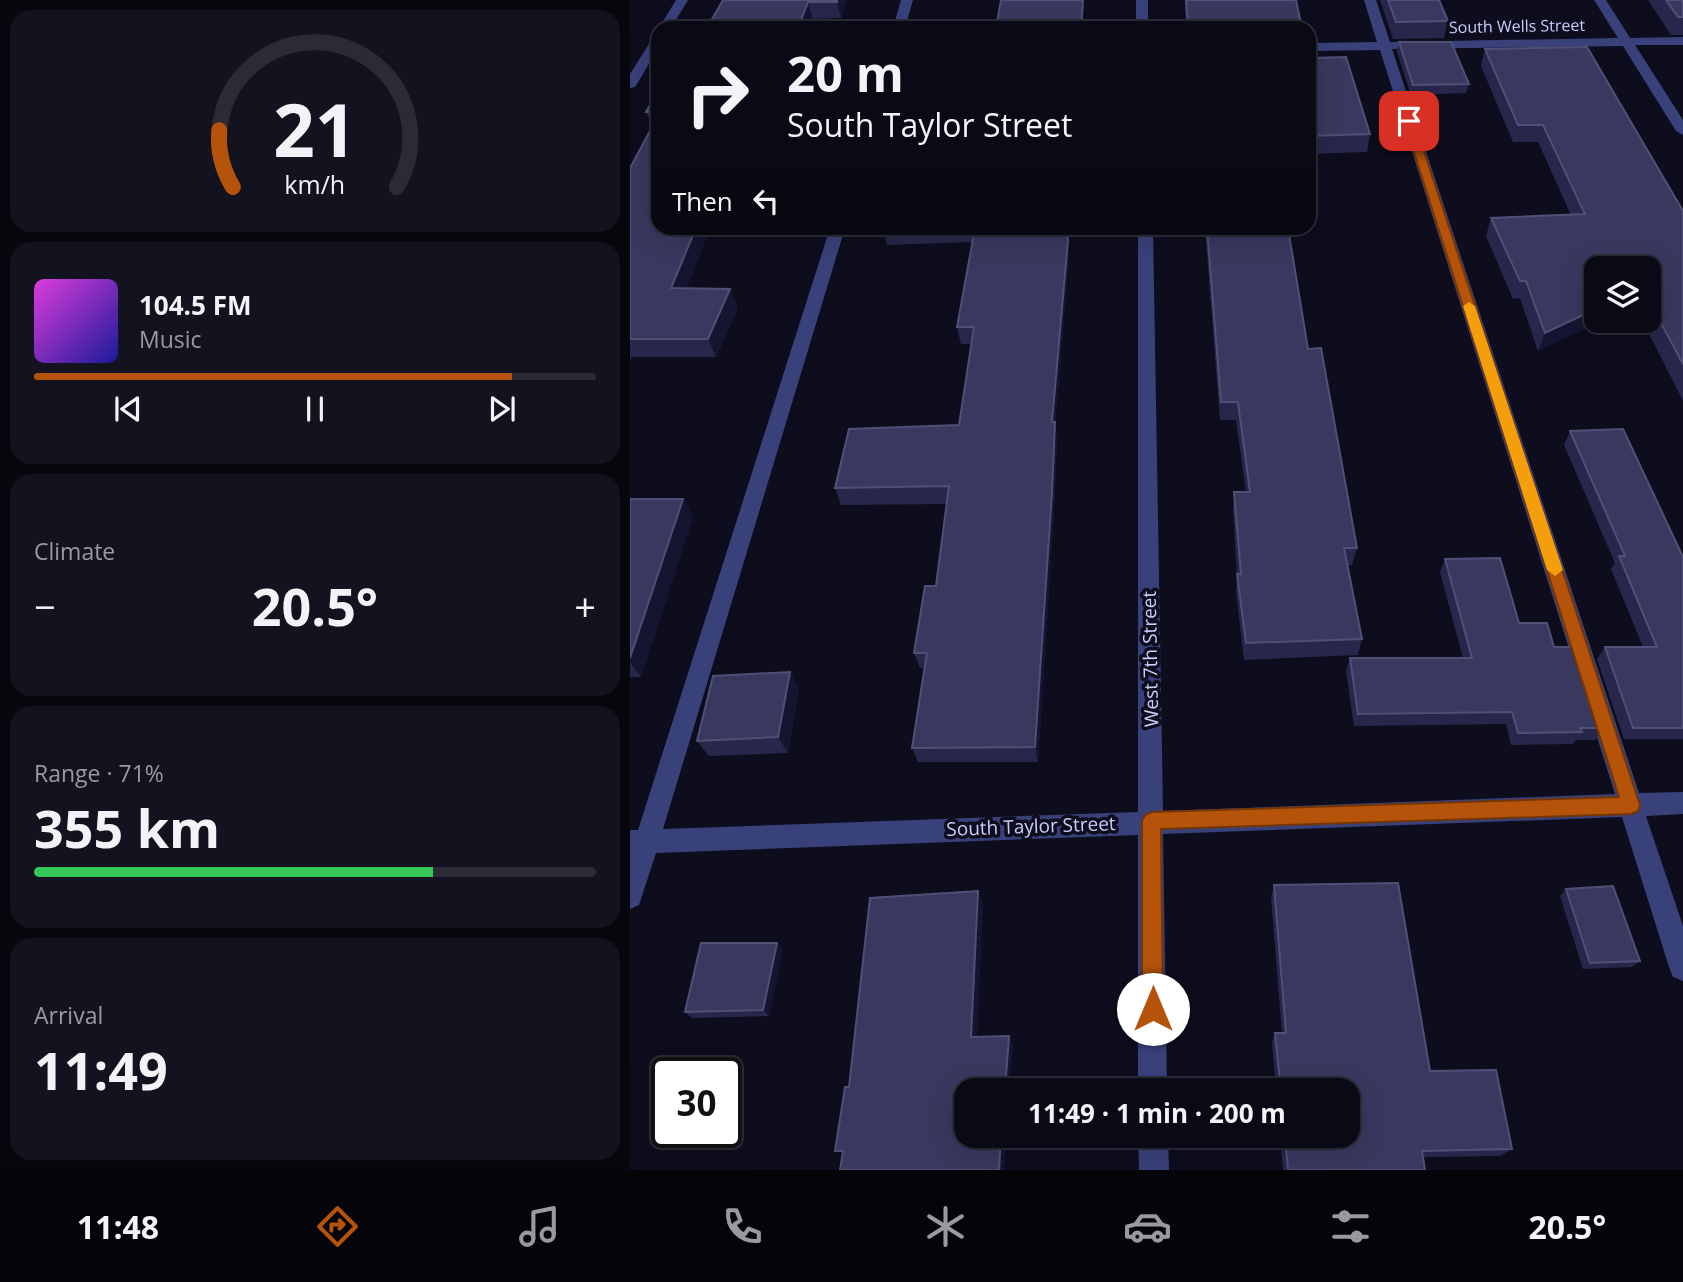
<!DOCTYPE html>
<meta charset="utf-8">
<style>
body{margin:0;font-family:"Open Sans",sans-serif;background:#13131f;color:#f1f3f6;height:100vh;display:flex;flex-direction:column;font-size:26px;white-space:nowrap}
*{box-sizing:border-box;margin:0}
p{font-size:23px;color:#999aa1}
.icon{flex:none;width:38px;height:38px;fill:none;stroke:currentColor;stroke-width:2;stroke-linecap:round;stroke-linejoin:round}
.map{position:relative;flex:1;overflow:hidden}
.sheet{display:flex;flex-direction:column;gap:10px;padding:10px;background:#06060c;width:630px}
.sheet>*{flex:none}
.top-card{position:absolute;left:21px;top:21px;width:665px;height:214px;border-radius:21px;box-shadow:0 7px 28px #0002,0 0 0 2px #2a2b35;background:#0a0a16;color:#f1f3f6;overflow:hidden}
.tools{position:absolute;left:954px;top:256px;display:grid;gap:14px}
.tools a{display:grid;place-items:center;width:77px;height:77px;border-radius:14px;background:#0a0a16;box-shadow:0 7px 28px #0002,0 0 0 2px #2a2b35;font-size:35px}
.speed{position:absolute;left:21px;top:1057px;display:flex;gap:14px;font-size:35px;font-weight:700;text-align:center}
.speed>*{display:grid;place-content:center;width:91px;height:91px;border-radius:50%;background:#0a0a16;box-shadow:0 7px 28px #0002,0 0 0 2px #2a2b35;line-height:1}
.speed .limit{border:4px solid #111;border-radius:10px;background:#fff;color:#111}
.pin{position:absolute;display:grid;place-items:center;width:60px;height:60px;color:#fff;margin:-30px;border-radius:14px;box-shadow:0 4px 10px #0006}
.me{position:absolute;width:77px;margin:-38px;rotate:0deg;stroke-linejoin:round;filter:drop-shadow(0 0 5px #0008)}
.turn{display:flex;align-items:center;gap:24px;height:147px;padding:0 21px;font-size:32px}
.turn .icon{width:91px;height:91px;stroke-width:2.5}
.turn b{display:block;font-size:49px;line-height:60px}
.then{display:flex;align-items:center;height:66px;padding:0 21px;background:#0003;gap:14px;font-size:26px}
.big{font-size:52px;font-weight:700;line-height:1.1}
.sheet .tile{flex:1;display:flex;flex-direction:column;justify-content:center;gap:10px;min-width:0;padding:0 24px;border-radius:21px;background:#13131f}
.sheet .dial{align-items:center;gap:0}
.dial svg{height:182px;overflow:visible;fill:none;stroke:#2a2b35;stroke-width:7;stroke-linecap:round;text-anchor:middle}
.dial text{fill:#f1f3f6;stroke:none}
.song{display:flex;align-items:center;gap:21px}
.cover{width:84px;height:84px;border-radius:10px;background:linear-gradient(135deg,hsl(300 70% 55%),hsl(240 70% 35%))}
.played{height:7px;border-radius:4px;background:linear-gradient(90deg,#b45309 85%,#2a2b35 85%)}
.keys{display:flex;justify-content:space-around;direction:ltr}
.heat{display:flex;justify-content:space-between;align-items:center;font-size:38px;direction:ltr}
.charge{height:10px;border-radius:5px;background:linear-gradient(90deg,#34c759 71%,#2a2b35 0)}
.trip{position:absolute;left:324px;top:1078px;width:406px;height:70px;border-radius:21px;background:#0a0a16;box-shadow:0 7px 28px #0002,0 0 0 2px #2a2b35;font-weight:700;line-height:70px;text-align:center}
.dock{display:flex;height:112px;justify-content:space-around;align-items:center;background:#040409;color:#999aa1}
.dock .icon{width:49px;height:49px}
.dock .current{color:#b45309}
.dock b{font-size:32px;color:#f1f3f6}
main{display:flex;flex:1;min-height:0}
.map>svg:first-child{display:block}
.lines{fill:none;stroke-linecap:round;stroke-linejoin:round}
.minor{fill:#39417b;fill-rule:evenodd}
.wall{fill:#27274b}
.shaded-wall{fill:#151531}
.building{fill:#39385e;stroke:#505077;stroke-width:2}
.route{fill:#b45309;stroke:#753606;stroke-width:2}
.slow{fill:#f59e0b}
.labels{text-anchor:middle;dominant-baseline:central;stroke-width:7;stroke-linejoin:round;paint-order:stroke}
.far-street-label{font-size:16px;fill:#cbcdfd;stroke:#0d0d1e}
.street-label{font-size:19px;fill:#cbcdfd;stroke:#0d0d1e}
</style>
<main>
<section class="sheet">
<div class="tile dial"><svg viewBox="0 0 100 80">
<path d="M14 69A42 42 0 1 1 86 69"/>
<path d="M14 69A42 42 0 0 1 8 44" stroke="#b45309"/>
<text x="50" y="56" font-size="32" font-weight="700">21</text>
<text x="50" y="72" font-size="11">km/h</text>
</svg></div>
<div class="tile">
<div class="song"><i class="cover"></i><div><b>104.5 FM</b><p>Music</p></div></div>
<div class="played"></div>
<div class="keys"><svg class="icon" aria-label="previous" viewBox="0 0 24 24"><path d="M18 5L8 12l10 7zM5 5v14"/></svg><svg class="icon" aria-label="pause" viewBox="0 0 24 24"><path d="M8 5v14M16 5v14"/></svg><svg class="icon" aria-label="next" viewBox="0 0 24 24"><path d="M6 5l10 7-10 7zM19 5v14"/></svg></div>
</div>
<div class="tile"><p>Climate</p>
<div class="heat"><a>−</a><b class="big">20.5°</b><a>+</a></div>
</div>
<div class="tile"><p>Range · 71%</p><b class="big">355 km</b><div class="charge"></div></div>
<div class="tile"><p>Arrival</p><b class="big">11:49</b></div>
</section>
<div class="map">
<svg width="1053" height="1170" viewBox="0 0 1053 1170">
<rect width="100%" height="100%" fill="#0d0d1e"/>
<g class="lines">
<path class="minor" d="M46,0H58L41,28H29Z
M271,0H283L275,28H263Z
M506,0H518V28H506Z
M734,0H746L760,42L988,38L964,0H976L1000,38L1053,37V45H1005L1053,120V135L1046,131L993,46L762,49L1009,793L1053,792V814L1016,816L1053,926V981L1043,977L1039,967L992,817L533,834L537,1090H508V835L26,853L9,905L0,909V830H8L200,228H215L33,829L508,812V228H523L533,811L985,794L750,50L679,51V43L747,42Z
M28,35V49L5,87L0,88V74L24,36Z
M508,1136H538L539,1170H509Z"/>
</g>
<path class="wall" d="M93,0H217L211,18L183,19L179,28H77Z
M555,0H666L672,28H556Z
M750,0H809L818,21L814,38L763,39Z
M1018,0H1053V35H1041Z
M769,42L839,84L836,93L781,95L767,52Z
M855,49L1053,211V401L1012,320H1018V268L966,320H972L908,351L890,298L883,299L856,236L861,218L941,215L908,142H883L851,66Z
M679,57L740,134L737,152L679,154Z
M28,91V228H80L56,289H100L108,308L86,357H2L0,362V168L22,126L16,112Z
M253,228H438L439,257L425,425L427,439L424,510L408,762H288L282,748L294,668H290L284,653L306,586L317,504L211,505L205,488L329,425L342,344H331L327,327L343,242L257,245Z
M575,228H658L678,349L727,548L722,565H717L732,639L728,655L614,660L606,591L607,574L603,510L604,492H616L606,420H590Z
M940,431L1053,557V739H994L967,659L975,647H1013L981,569L985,563L934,445Z
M0,499H53L63,517L11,677H0Z
M815,559L889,623L924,647L974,728L965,740H946L943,744L881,745L876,724L724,726L716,671L720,658H833L810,572Z
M169,688L158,753L79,756L67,741Z
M644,885L800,1071L882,1149L870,1156L793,1157L795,1170H653L650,1136H718V1090H646L642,1042L645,1033H652L641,897Z
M936,889L1010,961L1002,967L953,969L930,896Z
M153,949L139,1016L62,1018L55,1012Z"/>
<path class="shaded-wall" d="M207,0H217L211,18L207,2Z
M453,0H454L453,28H451Z
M178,2L183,19L179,28H168Z
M66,228H80L49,306L41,288Z
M437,228H438L439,257L425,425L427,439L424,510L408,762L405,747L422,422Z
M100,289L108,308L86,357L78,339Z
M966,309V320H972L908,351L915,333Z
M53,499L63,517L11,677L0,662V658Z
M160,672L169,688L158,753L148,737Z
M348,891L353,904L347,1046L341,1037Z
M147,943L153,949L139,1016L133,1010Z
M379,1036L383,1045L380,1090H375Z
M371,1136H377L374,1170H369Z"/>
<path class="building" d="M93,0H207V2H178L168,28H77Z
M371,0H453L451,28H366Z
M556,0H666L672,28H558Z
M758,0H809L818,21L766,22Z
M1036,0H1053V17H1048Z
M769,42H821L839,84L783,85Z
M957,47L1053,211V364L1018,299V268H966V309L915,333L896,281H890L861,218L955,214L913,125H888L855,49Z
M679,57V58L716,57L740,134L679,136Z
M28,91V112H16Z
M28,116V228H66L41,288L100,289L78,339H0V168Z
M345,228H437L438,240L422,422H425L422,493L405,747L282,748L297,653H284L295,586H306L319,486L205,488L219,429L329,425L344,327H327Z
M577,228H658L678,349L691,348L727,548H714L732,639L616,643L607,574H611L604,492H620L608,402H591Z
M993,429L1053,557V728H1003L975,647H1027L989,556H995L940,431Z
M0,499H53L0,658Z
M870,558L889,623H917L924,647H948L974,728H950L952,732L888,733L882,712L728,714L720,658H842L815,559Z
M160,672L148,737L67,741L83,676Z
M768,883L800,1071L866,1070L882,1149L792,1151L795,1170H658L655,1136H718V1090H651L645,1033H656L644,885Z
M983,886L1010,961L960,963L936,889Z
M348,891L341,1037L379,1036L375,1090H336V1136H371L369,1170H210L213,1151H205L215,1087H219L240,898Z
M71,943H147L133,1010L55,1012Z"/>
<path class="route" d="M779,118L784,121L1010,805L1008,811L1001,814L531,829L533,1009L530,1017L523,1020L515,1017L512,1009V821L515,815L522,812L989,797L774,121Z"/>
<path class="slow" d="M839,302L845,306L933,570L925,576L917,570L833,306Z"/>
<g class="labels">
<g class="far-street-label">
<text transform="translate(887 26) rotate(-1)">South Wells Street</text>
</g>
<g class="street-label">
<text transform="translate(520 659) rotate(-91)">West 7th Street</text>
<text transform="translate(401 826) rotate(-2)">South Taylor Street</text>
</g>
</g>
</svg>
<div class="tools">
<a><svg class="icon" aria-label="layers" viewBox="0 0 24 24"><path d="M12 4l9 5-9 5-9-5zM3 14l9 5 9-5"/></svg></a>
</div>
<div class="speed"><div class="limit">30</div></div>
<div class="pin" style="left:779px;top:121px;background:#d93025"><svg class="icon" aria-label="arrive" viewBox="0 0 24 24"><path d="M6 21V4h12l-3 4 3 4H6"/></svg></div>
<svg class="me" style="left:523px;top:1009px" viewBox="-20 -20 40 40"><circle r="19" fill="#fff"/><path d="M0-13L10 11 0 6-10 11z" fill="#b45309"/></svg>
<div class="trip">11:49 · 1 min · 200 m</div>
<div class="top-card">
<div class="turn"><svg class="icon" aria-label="right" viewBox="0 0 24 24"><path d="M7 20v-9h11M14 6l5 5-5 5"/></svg><div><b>20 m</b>South Taylor Street</div></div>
<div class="then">Then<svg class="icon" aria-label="left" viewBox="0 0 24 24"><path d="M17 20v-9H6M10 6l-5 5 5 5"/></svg></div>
</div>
</div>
</main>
<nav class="dock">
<b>11:48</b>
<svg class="icon current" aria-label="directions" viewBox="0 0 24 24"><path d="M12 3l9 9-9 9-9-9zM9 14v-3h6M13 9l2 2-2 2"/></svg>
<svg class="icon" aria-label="music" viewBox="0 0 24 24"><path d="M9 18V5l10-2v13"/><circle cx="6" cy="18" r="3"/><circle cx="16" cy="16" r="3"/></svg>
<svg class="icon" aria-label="phone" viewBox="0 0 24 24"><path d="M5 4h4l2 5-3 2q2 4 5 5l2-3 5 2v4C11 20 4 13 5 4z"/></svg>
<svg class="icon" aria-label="climate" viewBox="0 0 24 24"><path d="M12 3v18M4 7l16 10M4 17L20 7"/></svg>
<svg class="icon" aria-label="car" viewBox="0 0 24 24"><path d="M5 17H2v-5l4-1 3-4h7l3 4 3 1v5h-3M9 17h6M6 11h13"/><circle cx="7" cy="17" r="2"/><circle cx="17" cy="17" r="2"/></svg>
<svg class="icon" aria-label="filters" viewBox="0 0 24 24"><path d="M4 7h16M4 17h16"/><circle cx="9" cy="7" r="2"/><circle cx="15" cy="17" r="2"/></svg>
<b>20.5°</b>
</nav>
